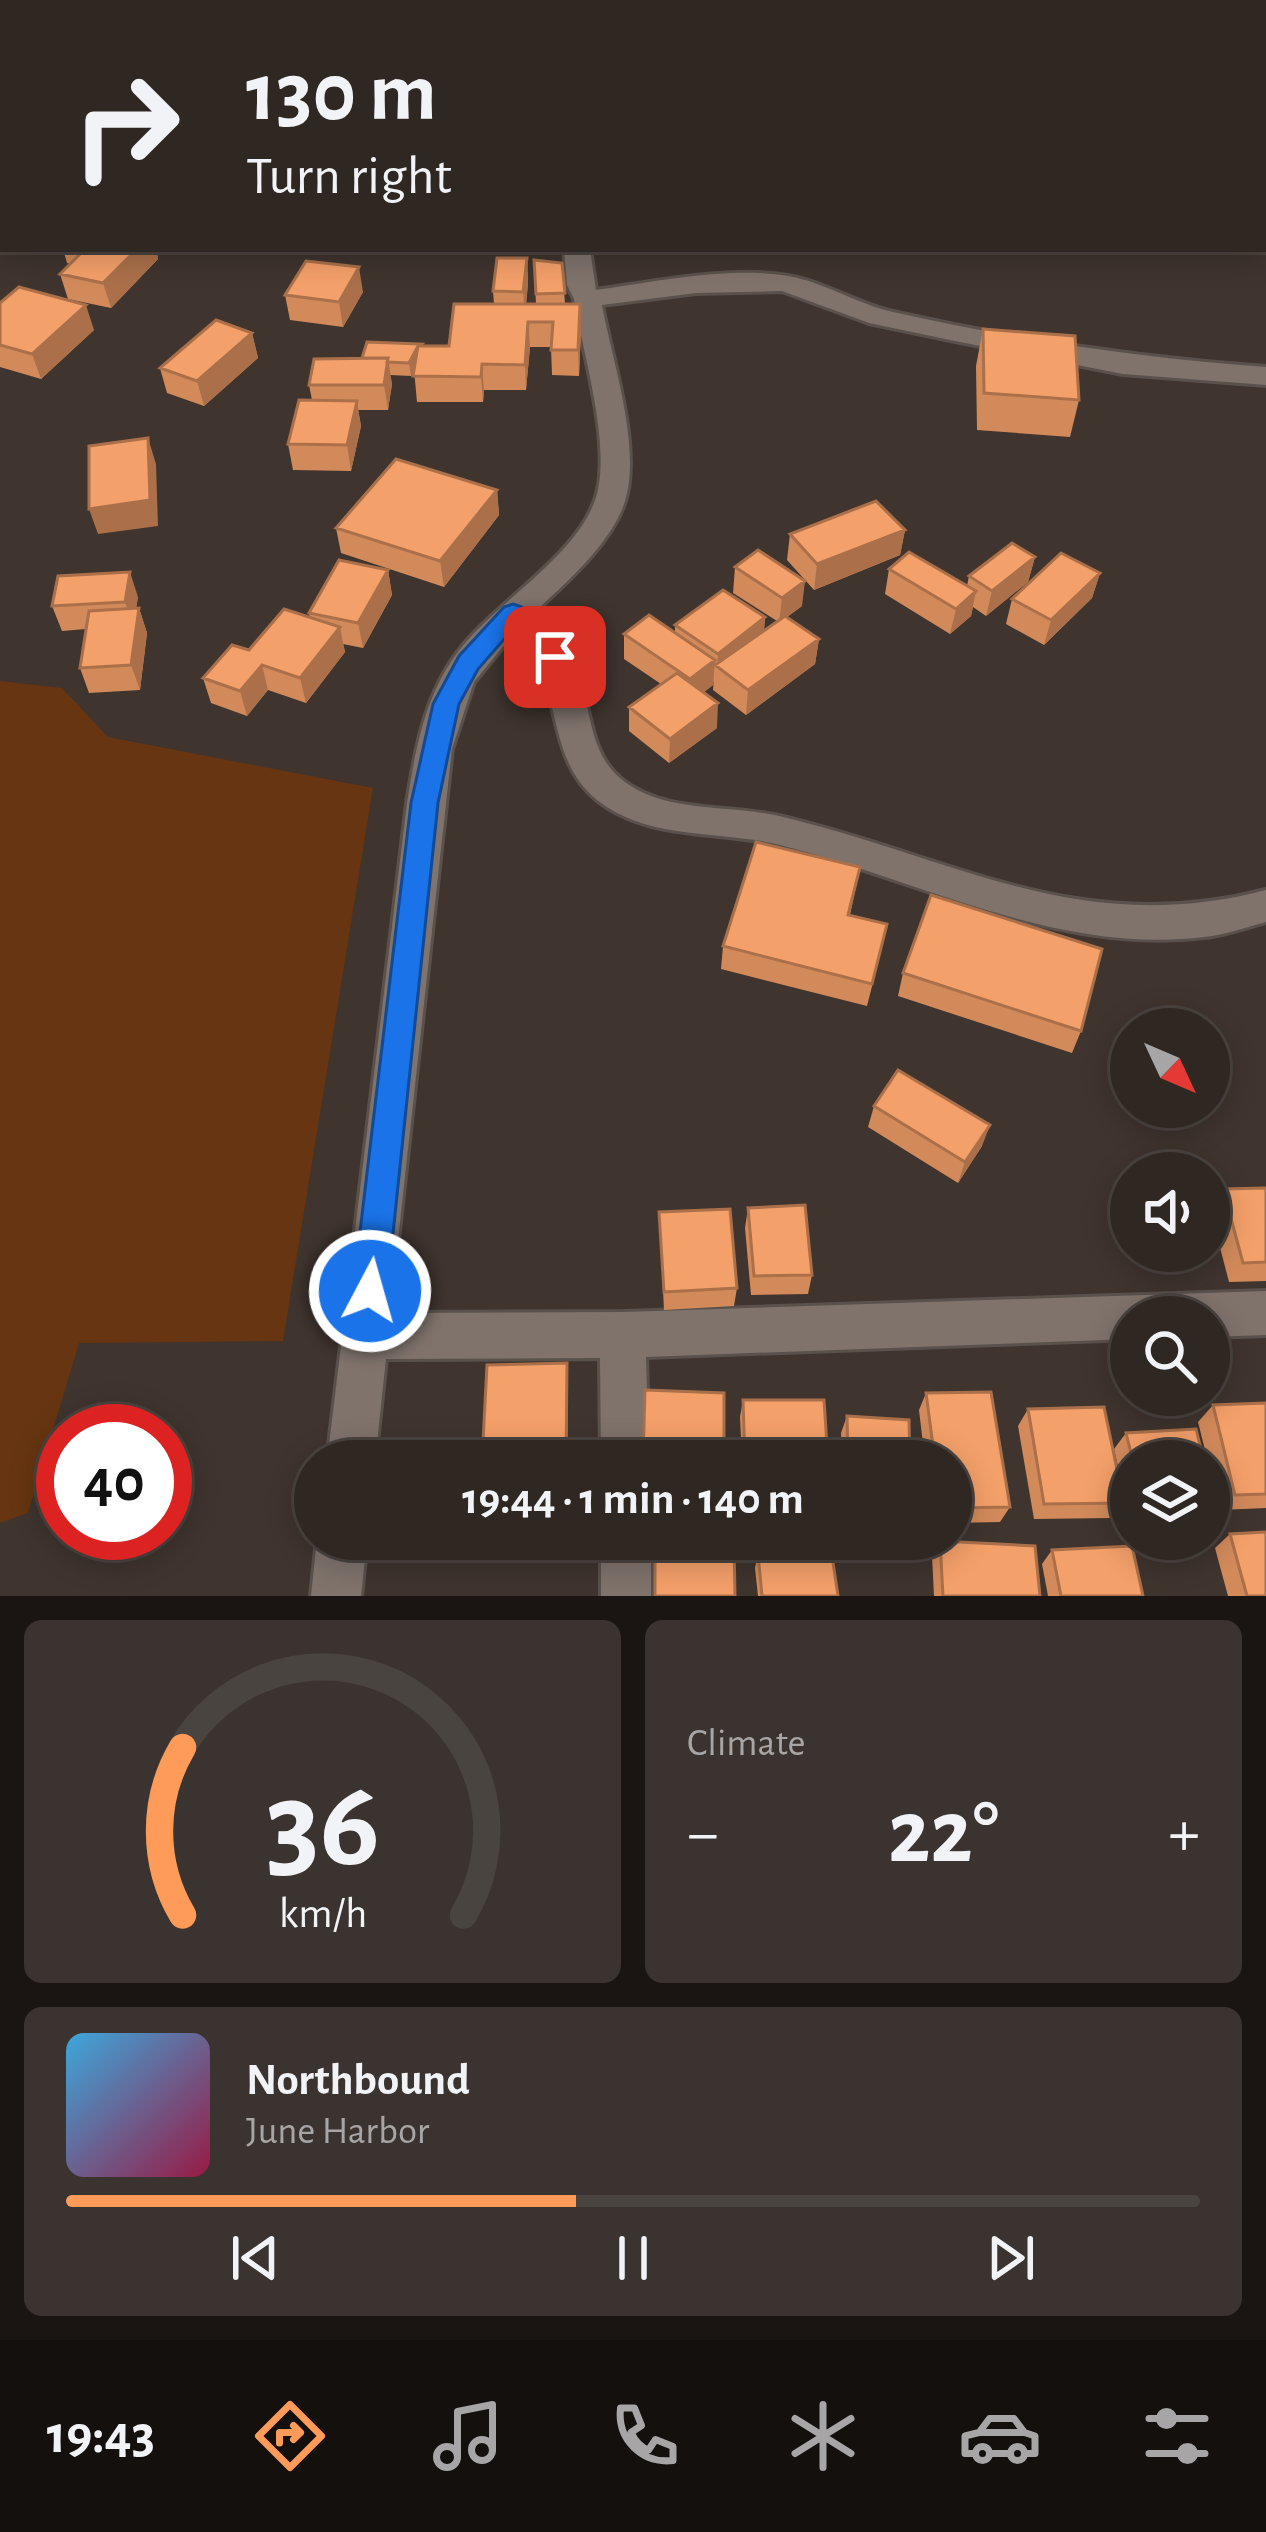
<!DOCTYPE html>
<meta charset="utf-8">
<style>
body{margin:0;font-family:"Alegreya Sans",sans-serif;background:#3b332f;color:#f1f3f6;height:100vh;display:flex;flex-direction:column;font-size:45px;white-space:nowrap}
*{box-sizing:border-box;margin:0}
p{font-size:39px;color:#a7a5a5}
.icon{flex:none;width:66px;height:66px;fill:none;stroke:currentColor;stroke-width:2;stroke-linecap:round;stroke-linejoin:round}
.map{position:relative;height:1596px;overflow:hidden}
.drawer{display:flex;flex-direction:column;gap:24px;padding:24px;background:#1a1513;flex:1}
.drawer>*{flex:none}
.banner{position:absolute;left:0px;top:0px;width:1266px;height:252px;box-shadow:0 6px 30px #0003,0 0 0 3px #4a4440;background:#2f2722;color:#f1f3f6;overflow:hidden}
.needle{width:78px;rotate:134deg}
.buttons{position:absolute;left:1110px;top:1008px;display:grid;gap:24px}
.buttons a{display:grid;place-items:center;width:120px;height:120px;border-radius:50%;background:#2f2722;box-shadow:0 6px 30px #0003,0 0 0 3px #4a4440;font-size:60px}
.speed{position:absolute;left:36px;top:1404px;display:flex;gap:24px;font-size:60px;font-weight:700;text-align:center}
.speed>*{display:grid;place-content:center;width:156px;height:156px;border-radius:50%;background:#2f2722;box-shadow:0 6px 30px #0003,0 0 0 3px #4a4440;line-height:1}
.speed .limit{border:18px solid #d22;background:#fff;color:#111}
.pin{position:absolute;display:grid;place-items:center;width:102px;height:102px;color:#fff;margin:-51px;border-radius:24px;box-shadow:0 6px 18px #0006}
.me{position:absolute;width:132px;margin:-66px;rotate:6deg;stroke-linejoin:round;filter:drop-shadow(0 0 9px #0008)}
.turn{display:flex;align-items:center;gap:42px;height:252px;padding:0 48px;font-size:54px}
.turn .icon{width:156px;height:156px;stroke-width:2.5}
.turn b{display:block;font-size:84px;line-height:102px}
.big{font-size:90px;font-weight:700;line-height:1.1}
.drawer .widget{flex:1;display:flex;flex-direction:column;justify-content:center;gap:18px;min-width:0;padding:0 42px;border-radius:18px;background:#3b332f}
.drawer .dial{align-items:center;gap:0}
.dial svg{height:312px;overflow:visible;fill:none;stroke:#4a4440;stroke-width:7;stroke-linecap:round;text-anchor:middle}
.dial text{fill:#f1f3f6;stroke:none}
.song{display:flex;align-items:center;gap:36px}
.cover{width:144px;height:144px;border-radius:18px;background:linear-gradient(135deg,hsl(200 70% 55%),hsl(340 70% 35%))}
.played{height:12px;border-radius:6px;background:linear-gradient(90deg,#ff9b59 45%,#4a4440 45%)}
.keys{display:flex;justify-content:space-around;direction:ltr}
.heat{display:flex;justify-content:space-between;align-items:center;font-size:66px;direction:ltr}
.drawer .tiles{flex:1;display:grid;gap:24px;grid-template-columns:1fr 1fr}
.widget:last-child{grid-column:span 2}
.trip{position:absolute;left:294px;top:1440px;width:678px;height:120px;border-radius:60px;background:#2f2722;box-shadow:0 6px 30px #0003,0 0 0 3px #4a4440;font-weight:700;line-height:120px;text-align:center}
.menu{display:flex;height:192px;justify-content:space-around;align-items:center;background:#13100e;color:#a7a5a5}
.menu .icon{width:84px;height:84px}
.menu .on{color:#ff9b59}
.menu b{font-size:54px;color:#f1f3f6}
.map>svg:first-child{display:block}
.green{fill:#673511}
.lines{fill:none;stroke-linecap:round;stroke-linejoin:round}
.minor-casing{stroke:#5a514c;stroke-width:6}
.minor{fill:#7f736c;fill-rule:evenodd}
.wall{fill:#d28a5b}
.shaded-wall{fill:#ab704a}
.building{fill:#f4a06a;stroke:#ab704a;stroke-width:3}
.route{fill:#1a73e8;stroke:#114b97;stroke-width:3}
</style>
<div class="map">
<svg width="1266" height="1596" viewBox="0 0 1266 1596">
<rect width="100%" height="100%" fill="#3f342e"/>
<path class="green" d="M0,681L62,688L108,737L373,788L283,1341L79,1343L28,1513L0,1523Z"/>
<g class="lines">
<defs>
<path id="minor" d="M641,0H670L639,3Z
M564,249H590L596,290C654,282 731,266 788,276C824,282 857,304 893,312C1017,340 1140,358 1266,367V385L1123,374L955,341L869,323L782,291L696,293L602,305C612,361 644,453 623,507C606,549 566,582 534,613C555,632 571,652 580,680C592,715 590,753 621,779C664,814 727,804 779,816C954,857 1079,939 1266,890V922C1246,927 1225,935 1204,937C1057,955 920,880 780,845C721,830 648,841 597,800C542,755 567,683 514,633L474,682L452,749L390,1313L623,1312L1266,1291V1335L1209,1337V1317H1131V1339L646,1357L649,1461H601L600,1358L386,1359L375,1461H327L407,803C415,752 424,699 455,656C492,603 584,554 598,490C609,436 583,354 574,299L567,285Z
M317,1539H367L361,1596H311Z
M601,1539H651V1596H601Z"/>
</defs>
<use href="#minor" class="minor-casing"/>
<use href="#minor" class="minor"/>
</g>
<path class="wall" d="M855,0H907V3H855Z
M1083,0H1154L1153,3H1083Z
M63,249H156L158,259L111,308L68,299L60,274L70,264L67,263Z
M527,258L528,283L526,304H536L534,260L562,263L565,304L581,329L579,376L552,375L551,347H530L526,390H484L483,402H417L414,370L411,376L390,375L392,384L388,410H358L361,426L351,471L293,470L288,444L312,400L309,385L362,358L422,346H449L494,304L493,291Z
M363,292L343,327L290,320L285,295Z
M0,303L94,330L41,379L0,367Z
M983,329L1079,400L1070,437L977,430L976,366Z
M252,333L258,358L204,406L167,393L160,368Z
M497,490L499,515L444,587L341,553L336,528Z
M905,530L900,555L814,590L787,560L790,534Z
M1035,557L1028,582L986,616L973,607L971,616L950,634L885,594L889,569L967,586L969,576Z
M735,567L802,606L787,617L819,639L815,664L746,715L713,690L714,677L713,685L704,692L717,728L669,763L629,731V707L661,684L624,659V634L675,633V625L765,617L764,631L777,621L733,593Z
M388,570L392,595L363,648L343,644L345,652L306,703L268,690L247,716L211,703L203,678L249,650L310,618L309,613Z
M1100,573L1092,598L1044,645L1006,624L1012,599Z
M138,597L136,608H139L147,633L140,690L89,693L80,668L86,629L62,631L52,606Z
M860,867L850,915L882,947L867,1006L721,969L723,946Z
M903,973L1081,1031L1072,1053L898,996Z
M874,1106L982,1146L958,1183L868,1127Z
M1266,1188V1281L1229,1282L1210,1209L1223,1189Z
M748,1208L812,1275L808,1294L751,1295L745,1228Z
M659,1212L737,1288L734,1306L664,1310Z
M926,1393L1010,1507L1000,1522L951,1523V1461H925L919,1410Z
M743,1400L828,1461H742L740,1417Z
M1266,1403V1508L1220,1510L1198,1422L1213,1405Z
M1028,1409L1124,1503L1112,1518L1034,1519L1018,1426Z
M847,1416L910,1461H842L841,1433Z
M1126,1433L1204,1461H1131V1509L1128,1510L1114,1449Z
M1230,1534L1266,1596H1228L1215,1548Z
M940,1541L1040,1596H934L932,1555Z
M1052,1550L1143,1596H1048L1042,1564Z
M758,1554L838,1596H758L755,1568Z"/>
<path class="shaded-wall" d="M3,147V177L0,179V149Z
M137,249H156L158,259L111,308L103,283Z
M527,258L528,283L525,317L523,292Z
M359,267L363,292L343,327L339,302Z
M580,304L581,329L579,376L578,350Z
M86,305L94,330L41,379L32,354Z
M528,322L530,347L526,390L525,365Z
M252,333L258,358L204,406L197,381Z
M421,344L423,357L411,376L409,363Z
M388,358L392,384L388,410L384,385Z
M482,364L484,390L483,402L481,377Z
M357,401L361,426L351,471L347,445Z
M148,438L156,464L158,526L98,534L89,509Z
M497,490L499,515L444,587L440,561Z
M905,530L900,555L814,590L817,564Z
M1035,557L1028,582L986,616L992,591Z
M388,570L392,595L363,648L358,623Z
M130,572L138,597L133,627L125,602Z
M1100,573L1092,598L1044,645L1051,620Z
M805,581L802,606L779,623L782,598Z
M976,591L971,616L950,634L956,609Z
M139,608L147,633L140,690L131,665Z
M765,617L763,642L717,667L718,654Z
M340,627L345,652L306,703L300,678Z
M819,639L815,664L746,715L748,690Z
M715,660L713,685L689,704L690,679Z
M262,665L268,690L247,716L240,691Z
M718,703L717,728L669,763L670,739Z
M990,1125L982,1146L958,1183L965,1162Z
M567,1363L568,1461H566Z"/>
<path class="building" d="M669,0H720L718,3H667Z
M0,130L3,131V147L0,149Z
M85,249H137L103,283L60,274Z
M497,258H527L523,292L493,291Z
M534,260L562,263L565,293L536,294Z
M306,261L359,267L339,302L285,295Z
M19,287L86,305L32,354L0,345V303Z
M454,304H580L578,350H551L553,322H528L525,365L482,364L481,377L413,376L418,346H449Z
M216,320L252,333L197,381L160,368Z
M983,329L1075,336L1079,400L984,393Z
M367,342L421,344L418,346L409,363L387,362L388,358H362Z
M388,358L384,385H309L314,359Z
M299,400L357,401L347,445L288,444Z
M148,438L150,500L89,509V446Z
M396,459L497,490L440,561L336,528Z
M876,501L905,530L817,564L790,534Z
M1012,543L1035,557L992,591L969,576Z
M758,550L805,581L782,598L735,567Z
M909,552L976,591L956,609L889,569Z
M1061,553L1100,573L1051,620L1012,599Z
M339,560L388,570L358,623L309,613Z
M130,572L125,602L52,606L58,576Z
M723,590L765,617L718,654L675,625Z
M139,608L131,665L80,668L89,611Z
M284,609L340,627L300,678L262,665L240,691L203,678L232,645L249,650Z
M649,615L715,660L690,679L624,634Z
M785,616L819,639L748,690L715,665Z
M677,673L718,703L670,739L629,707Z
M756,842L860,867L848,915L887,924L872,984L723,946Z
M931,895L1102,949L1081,1031L903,973Z
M898,1070L990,1125L965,1162L874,1106Z
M1266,1188V1262L1243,1263L1223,1189Z
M805,1205L812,1275L754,1276L748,1208Z
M730,1209L737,1288L664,1292L659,1212Z
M567,1363L566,1461H482L487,1365Z
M645,1390L724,1393V1461H643Z
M991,1392L1010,1507L951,1508V1461H935L926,1393Z
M743,1400H824L828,1461H745Z
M1266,1403V1494L1235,1495L1213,1405Z
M1104,1407L1124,1503L1044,1504L1028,1409Z
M847,1416L909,1420L910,1461H848Z
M1196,1429L1204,1461H1133L1126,1433Z
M1266,1532V1596H1247L1230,1534Z
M655,1539L734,1541L735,1596H655Z
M940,1541L1035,1546L1040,1596H943Z
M1132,1546L1143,1596H1061L1052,1550Z
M831,1549L838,1596H762L758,1554Z"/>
<path class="route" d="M513,604L522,607L568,657L564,664H546L513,629L478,669L459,704L438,803L387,1291L382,1303L370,1308L358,1303L353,1291L411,803L433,704L459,656L504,607Z"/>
</svg>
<div class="buttons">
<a><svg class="needle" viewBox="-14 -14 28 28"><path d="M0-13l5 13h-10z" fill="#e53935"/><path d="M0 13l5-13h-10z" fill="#a7a5a5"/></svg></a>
<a><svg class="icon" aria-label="sound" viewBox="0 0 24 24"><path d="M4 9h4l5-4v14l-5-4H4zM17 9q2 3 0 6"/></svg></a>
<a><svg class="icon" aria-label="search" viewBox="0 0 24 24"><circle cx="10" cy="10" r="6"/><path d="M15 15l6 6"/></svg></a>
<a><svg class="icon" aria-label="layers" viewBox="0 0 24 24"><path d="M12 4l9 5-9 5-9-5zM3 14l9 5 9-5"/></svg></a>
</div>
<div class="speed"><div class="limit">40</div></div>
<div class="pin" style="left:555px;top:657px;background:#d93025"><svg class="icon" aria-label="arrive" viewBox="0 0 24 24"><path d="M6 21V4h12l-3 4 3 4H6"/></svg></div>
<svg class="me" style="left:370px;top:1291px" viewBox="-20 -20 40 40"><circle r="17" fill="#1a73e8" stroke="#fff" stroke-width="3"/><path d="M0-11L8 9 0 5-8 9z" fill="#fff"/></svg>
<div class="trip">19:44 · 1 min · 140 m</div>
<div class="banner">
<div class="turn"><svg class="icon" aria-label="right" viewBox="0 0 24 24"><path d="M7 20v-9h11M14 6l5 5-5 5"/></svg><div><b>130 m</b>Turn right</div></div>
</div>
</div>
<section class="drawer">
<div class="tiles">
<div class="widget dial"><svg viewBox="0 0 100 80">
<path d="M14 69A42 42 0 1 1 86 69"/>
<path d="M14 69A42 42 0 0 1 14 26" stroke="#ff9b59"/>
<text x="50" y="56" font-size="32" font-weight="700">36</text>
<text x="50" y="72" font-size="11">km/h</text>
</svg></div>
<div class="widget"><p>Climate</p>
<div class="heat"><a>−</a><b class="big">22°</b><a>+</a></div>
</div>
<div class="widget">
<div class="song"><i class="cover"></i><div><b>Northbound</b><p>June Harbor</p></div></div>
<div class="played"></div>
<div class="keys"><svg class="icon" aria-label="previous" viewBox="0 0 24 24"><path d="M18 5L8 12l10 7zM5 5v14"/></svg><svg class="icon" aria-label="pause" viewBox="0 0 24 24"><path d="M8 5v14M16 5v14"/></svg><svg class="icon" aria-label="next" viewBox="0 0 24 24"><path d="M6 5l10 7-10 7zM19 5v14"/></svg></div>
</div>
</div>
</section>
<nav class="menu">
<b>19:43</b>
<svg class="icon on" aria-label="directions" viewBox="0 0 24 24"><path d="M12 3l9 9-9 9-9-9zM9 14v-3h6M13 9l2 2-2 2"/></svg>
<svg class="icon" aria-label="music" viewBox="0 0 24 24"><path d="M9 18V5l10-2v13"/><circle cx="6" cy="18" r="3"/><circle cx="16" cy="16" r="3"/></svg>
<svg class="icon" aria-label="phone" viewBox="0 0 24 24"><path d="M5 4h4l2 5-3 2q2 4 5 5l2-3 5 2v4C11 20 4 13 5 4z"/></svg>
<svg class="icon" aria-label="climate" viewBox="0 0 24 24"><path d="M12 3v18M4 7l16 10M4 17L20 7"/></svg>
<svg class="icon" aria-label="car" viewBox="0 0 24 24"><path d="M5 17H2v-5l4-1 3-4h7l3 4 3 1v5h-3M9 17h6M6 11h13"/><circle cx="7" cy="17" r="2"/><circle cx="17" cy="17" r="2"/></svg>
<svg class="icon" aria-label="filters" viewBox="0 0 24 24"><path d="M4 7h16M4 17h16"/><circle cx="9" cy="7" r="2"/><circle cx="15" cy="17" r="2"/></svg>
</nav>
